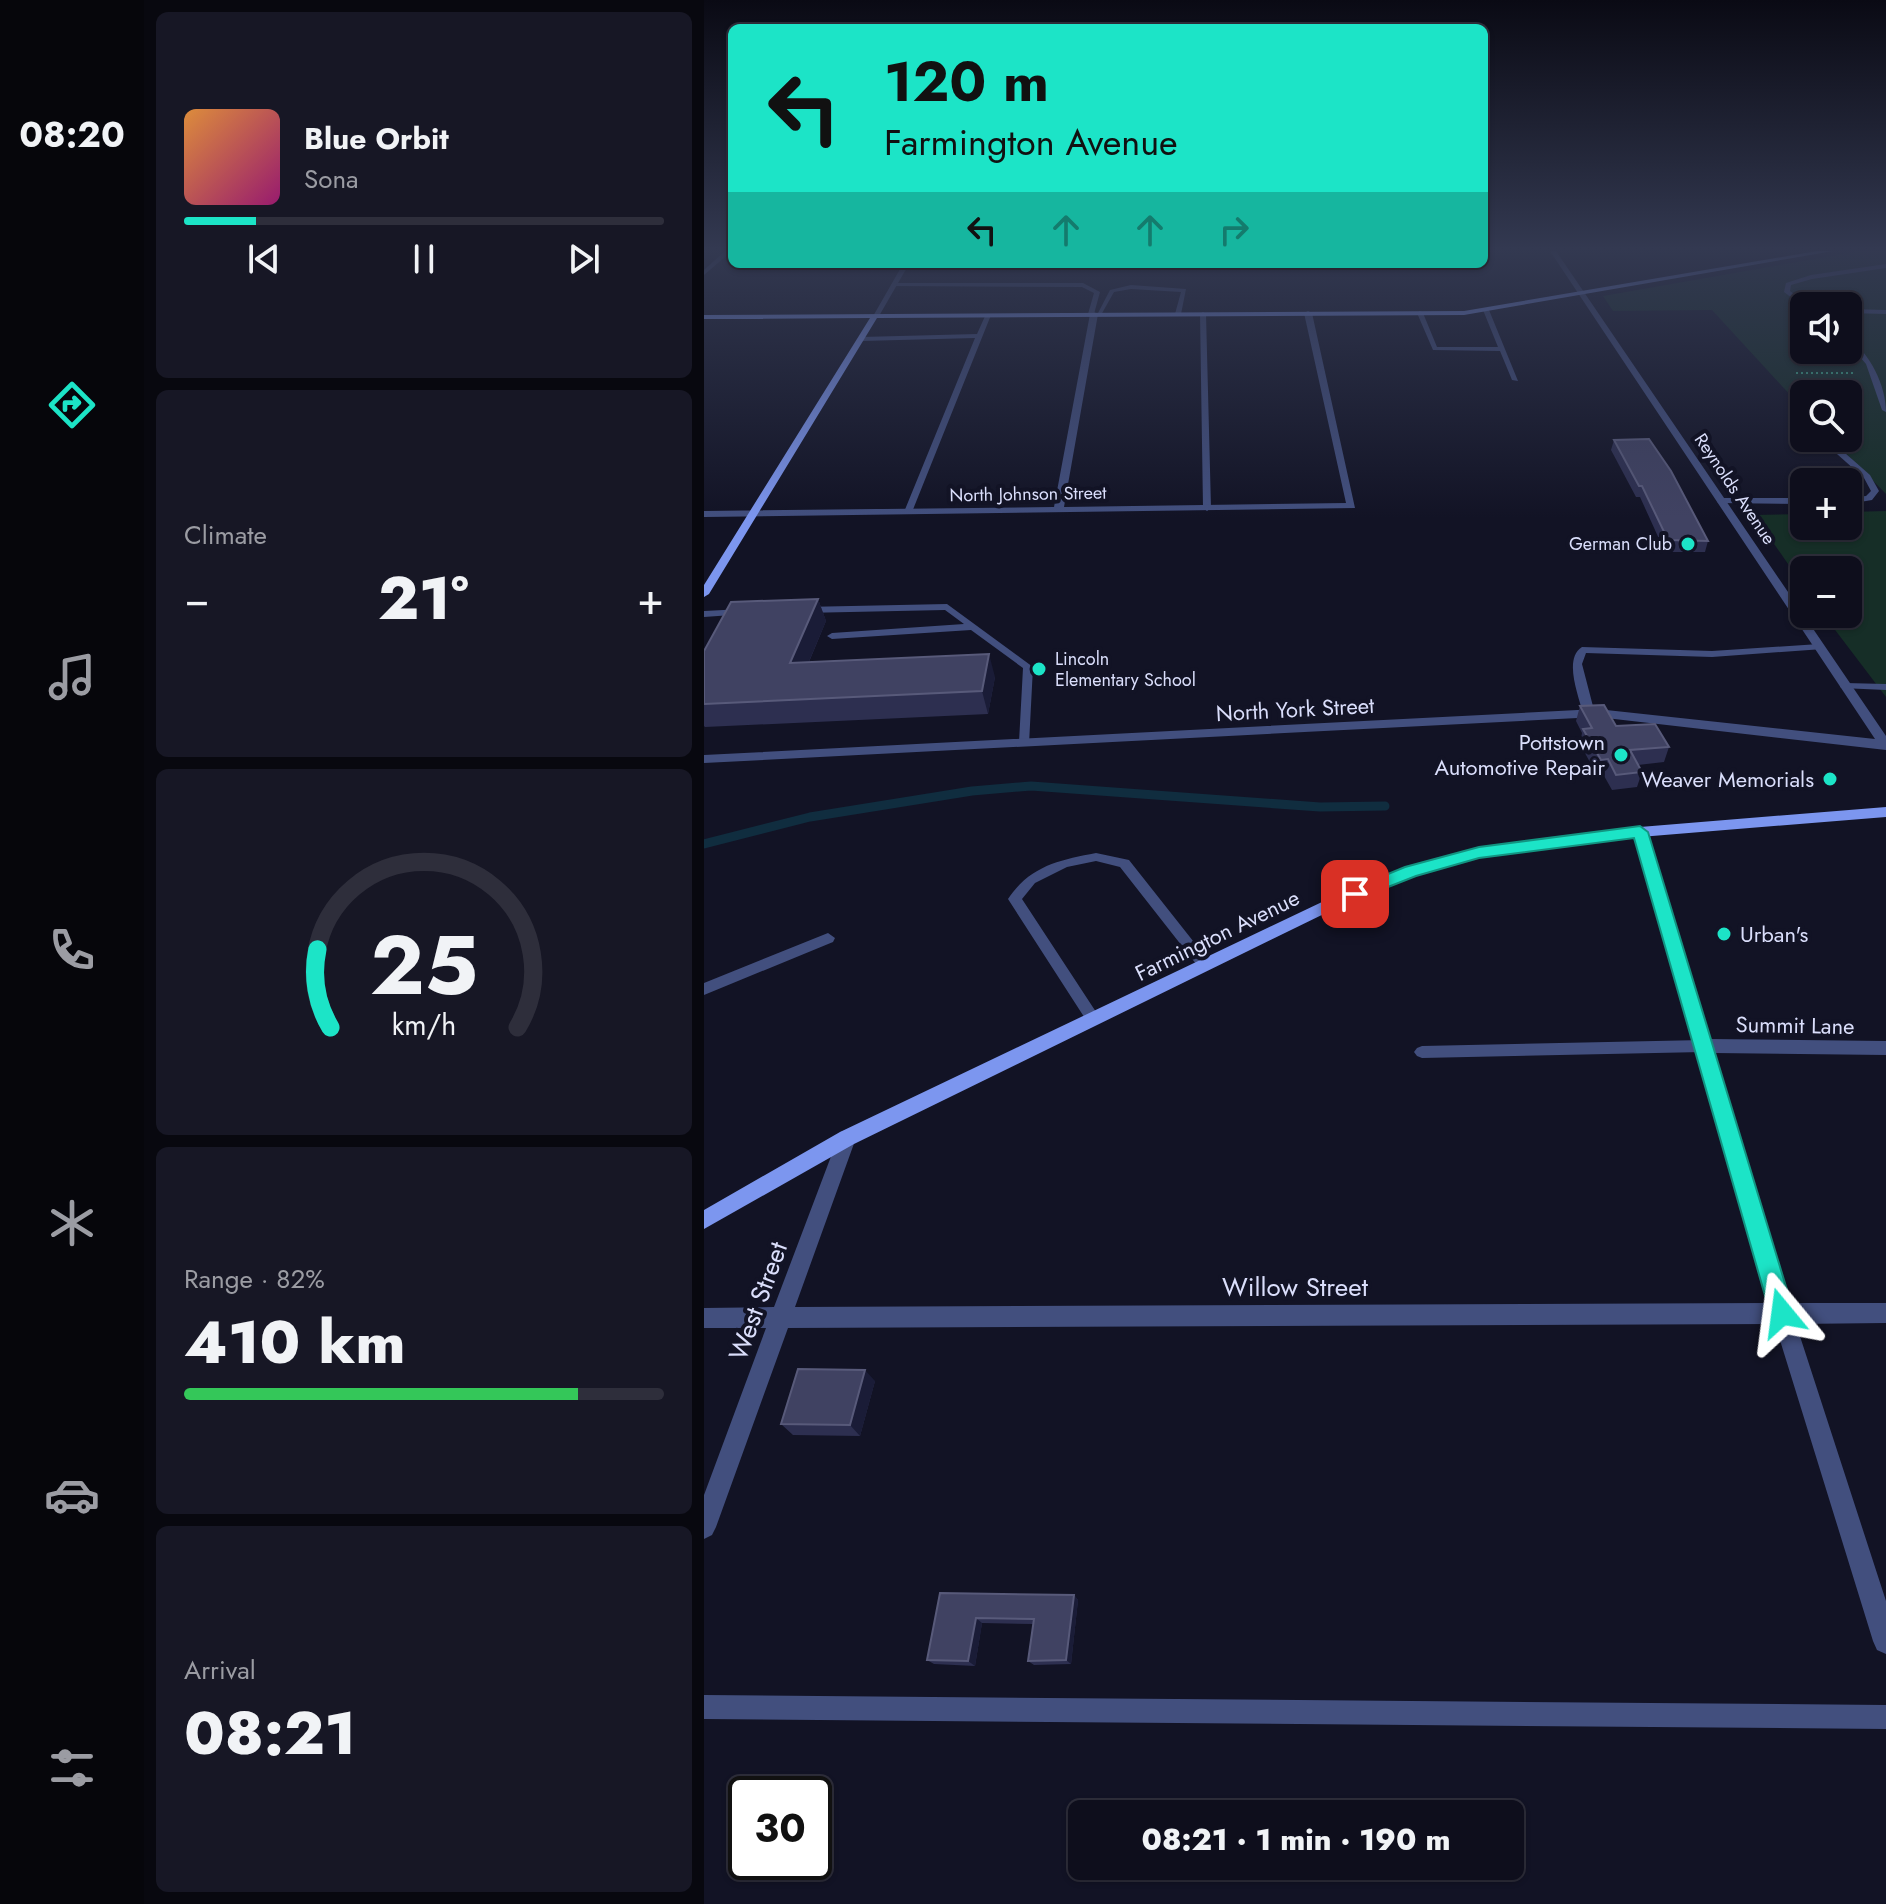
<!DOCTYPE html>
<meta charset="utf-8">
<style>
body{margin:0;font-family:Jost,sans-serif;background:#171725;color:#f1f3f6;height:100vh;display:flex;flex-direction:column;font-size:30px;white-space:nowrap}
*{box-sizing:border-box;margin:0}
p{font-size:26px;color:#9b9ca3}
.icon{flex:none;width:44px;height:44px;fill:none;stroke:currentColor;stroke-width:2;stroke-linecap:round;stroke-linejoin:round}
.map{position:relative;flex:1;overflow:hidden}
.sheet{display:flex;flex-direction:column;gap:12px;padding:12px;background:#08080f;width:560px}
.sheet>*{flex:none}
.banner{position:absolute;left:24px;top:24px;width:760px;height:244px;border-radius:12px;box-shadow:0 2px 6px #0004,0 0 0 2px #2e2e3b;background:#1ce4c7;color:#111;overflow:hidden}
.buttons{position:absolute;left:1086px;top:292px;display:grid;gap:16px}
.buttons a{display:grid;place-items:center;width:72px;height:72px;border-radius:12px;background:#0e0e1c;box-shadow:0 2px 6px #0004,0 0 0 2px #2e2e3b;font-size:40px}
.speed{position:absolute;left:24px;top:1776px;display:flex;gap:16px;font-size:40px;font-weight:700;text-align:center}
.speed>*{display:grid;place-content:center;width:104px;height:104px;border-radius:50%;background:#0e0e1c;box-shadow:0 2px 6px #0004,0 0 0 2px #2e2e3b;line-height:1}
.speed .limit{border:4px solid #111;border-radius:12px;background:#fff;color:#111}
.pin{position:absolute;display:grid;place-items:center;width:68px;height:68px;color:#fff;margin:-34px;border-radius:16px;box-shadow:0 4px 12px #0006}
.me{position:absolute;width:88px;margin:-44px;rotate:344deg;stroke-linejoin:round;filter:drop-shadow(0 0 6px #0008)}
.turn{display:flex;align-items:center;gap:28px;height:168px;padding:0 24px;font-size:36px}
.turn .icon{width:104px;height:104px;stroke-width:2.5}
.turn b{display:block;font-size:56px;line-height:68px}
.lanes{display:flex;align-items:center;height:76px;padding:0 24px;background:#0003;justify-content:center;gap:40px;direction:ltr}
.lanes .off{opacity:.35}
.big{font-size:60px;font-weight:800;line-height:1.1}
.sheet .tile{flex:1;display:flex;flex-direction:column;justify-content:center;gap:12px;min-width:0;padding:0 28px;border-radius:12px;background:#171725}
.sheet .dial{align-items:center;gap:0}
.dial svg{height:208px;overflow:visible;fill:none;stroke:#2e2e3b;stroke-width:7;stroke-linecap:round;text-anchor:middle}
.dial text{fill:#f1f3f6;stroke:none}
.song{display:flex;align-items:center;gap:24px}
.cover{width:96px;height:96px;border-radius:12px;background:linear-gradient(135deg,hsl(30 70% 55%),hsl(320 70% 35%))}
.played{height:8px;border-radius:4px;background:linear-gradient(90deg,#1ce4c7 15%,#2e2e3b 15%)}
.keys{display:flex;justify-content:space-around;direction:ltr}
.heat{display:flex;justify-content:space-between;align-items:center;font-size:44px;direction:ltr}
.charge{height:12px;border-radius:6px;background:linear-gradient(90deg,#34c759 82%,#2e2e3b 0)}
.trip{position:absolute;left:364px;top:1800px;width:456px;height:80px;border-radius:12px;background:#0e0e1c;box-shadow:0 2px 6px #0004,0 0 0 2px #2e2e3b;font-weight:800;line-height:80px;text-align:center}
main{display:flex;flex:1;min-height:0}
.menu{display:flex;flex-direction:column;width:144px;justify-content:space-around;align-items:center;background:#06060b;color:#9b9ca3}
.menu .icon{width:56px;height:56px}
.menu .selected{color:#1ce4c7}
.menu b{font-size:36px;color:#f1f3f6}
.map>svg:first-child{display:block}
.green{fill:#162e27;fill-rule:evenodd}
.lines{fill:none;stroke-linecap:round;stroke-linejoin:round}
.stream{stroke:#102d3f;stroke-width:9}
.path{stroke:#3eab89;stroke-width:2;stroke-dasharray:2 3;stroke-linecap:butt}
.lane{fill:#424f7e;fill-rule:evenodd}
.street{fill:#424f7e;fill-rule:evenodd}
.secondary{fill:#7c96ef;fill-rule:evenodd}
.wall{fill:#2d2f50}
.shaded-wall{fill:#1a1c37}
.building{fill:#404262;stroke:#585a7a;stroke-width:2}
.route{fill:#1ce4c7;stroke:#129481;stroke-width:2}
.poi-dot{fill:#1ce4c7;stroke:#121325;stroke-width:3}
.labels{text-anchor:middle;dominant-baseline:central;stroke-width:8;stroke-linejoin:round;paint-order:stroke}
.far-street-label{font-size:18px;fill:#dadefb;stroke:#121325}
.far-poi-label{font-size:18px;fill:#dadefb;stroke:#121325;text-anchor:end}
.street-label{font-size:22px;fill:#dadefb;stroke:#121325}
.poi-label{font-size:22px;fill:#dadefb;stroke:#121325;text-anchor:end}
.near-street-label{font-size:26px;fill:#dadefb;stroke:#121325}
</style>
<main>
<nav class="menu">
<b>08:20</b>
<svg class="icon selected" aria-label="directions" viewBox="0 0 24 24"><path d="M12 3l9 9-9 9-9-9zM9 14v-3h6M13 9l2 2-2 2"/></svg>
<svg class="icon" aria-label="music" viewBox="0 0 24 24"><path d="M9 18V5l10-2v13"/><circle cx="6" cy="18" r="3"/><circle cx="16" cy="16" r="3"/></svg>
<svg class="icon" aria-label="phone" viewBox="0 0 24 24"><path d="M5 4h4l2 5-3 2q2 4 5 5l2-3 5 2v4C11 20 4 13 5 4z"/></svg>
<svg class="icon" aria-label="climate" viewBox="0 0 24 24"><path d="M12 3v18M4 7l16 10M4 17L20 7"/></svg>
<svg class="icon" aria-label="car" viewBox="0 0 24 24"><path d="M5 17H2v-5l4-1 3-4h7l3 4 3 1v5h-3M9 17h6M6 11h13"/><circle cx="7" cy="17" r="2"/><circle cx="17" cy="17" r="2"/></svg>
<svg class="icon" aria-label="filters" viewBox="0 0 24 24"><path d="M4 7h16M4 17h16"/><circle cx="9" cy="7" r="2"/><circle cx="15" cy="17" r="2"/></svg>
</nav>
<section class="sheet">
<div class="tile">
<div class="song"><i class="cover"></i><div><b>Blue Orbit</b><p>Sona</p></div></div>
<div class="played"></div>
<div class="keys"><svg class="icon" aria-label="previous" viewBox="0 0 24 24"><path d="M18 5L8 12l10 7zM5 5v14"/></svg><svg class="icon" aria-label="pause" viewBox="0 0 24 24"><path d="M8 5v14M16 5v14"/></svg><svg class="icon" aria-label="next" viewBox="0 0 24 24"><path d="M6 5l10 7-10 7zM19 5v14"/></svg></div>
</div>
<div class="tile"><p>Climate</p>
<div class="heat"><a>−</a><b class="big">21°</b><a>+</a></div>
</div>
<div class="tile dial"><svg viewBox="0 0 100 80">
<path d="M14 69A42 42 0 1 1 86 69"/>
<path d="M14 69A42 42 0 0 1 9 39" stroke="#1ce4c7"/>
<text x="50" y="56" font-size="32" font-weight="700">25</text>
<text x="50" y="72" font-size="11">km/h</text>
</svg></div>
<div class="tile"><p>Range · 82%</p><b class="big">410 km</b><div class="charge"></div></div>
<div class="tile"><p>Arrival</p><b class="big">08:21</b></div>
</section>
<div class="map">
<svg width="1182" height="1904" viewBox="0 0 1182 1904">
<rect width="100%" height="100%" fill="#121325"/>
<path class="green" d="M1156,251H1182V494L1127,438H1144V394H1100V410L1008,310L909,311L899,296ZM1100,306H1144V350H1100Z
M1182,511V697L1119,614H1144V570H1100V587L1050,515L1100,514V526H1144V512Z"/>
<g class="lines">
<path class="stream" d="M0,844L106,817L268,791L327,786L616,807L681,806"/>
<path class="path" d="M1092,373H1151"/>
<path class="lane" d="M1182,264V268L1108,279L1087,285L1086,291L1106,306L1100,307L1080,292L1082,283L1107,275Z
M189,283H379L396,292L390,314L387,316L384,314L390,293L378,287L187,286Z
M427,285L482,289L477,314L474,316L471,314L477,292L427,289L410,292L397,315H393L406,290Z
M782,308L785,310L814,381L808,380L796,351L729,350L713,313L716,311L719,313L733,347H794L779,310Z
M1144,309L1182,310V314L1144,313Z
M499,312L502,314L507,508L503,511L499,508L496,314Z
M282,314L287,315L208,512L201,514L200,512L271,338L157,341L154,339L157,337L273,334Z
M1144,337C1166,354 1182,385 1182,412L1178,410L1162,364L1144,343Z
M1115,438H1124L1166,475L1175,491L1168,500L1144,504V498L1162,496L1167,491L1160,478Z
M1017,498H1100V504L1014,503L1013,501Z
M243,604L329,667L325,744L321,745L315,742L319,668L267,630L128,639L123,636L128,633L260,624L241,610L99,613L94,610L99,607Z
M39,609L44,612L42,614L0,617V611Z
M1115,644L1119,645V649L1008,657L882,653L878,664L891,714L885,717L879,714C875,696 859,659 878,647L1008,651Z
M1141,683L1182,684V690L1137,688L1136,686Z
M392,853L425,860L508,965L506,969H496L416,867L392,861L363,867L331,883L318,899L394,1015L396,1019L394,1023H384L304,899C326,866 355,860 392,853Z
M124,933L131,938L129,942L0,995V983Z
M999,1040L1004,1042L1007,1046L1004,1050L999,1052L718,1058L713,1056L710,1052L713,1048L718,1046Z
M0,1695L1182,1705V1729L0,1719Z"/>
<path class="street" d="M21,251H28L0,275V270Z
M846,251H852L1182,736V750L893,717L0,763V755L893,709L1171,739Z
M199,264H205L175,316L168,318Z
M604,311L608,313L651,508L0,517V511L350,507L386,314L390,312L394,314L360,507L642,503L600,313Z
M936,827L943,832L1006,1039L1182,1041V1055L1010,1053L1086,1303H1182V1323L1092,1324L1182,1601V1654L1173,1650L1169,1641L1071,1324L84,1328L12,1527L8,1535L0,1539V1495L62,1328H0V1308L70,1307L134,1138L136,1132L143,1130L150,1132L152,1138L91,1307L1065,1303L929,832Z"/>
<path class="secondary" d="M1113,251H1129L760,315L173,318L5,594L0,597V585L166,318L0,319V315L760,311Z
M1182,807V817L936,837L775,858L712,876L628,910L150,1144L0,1229V1210L136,1132L618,902L702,868L775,848L936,827Z"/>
</g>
<path class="wall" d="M910,440L1004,541L1001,552H961L936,497H932L907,450Z
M114,599L122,621L105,662L291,677L284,714L1,727L0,726V651Z
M876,706L912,726L965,747L960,762L934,765L938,772L933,787L908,790L899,774L893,775L876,744L878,733L872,721Z
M171,1381L156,1436L89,1435L77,1424Z
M236,1593L370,1595L374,1600L367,1664L330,1665L324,1661L329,1624L278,1623L271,1666L230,1664L223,1660Z"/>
<path class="shaded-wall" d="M114,599L122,621L95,685L86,663Z
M285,654L291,677L284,714L278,691Z
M904,759L899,774L893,775L897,760Z
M161,1370L171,1381L156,1436L146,1425Z
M370,1595L374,1600L367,1664L362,1660Z
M272,1618L278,1623L271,1666L264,1661Z"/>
<path class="building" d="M945,439L967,471L1004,541L964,540L938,486H935L910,440Z
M114,599L86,663L285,654L278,691L0,704V651L27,602Z
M900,705L912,726L951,724L965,747L926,750L938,772L912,775L904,759L897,760L879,729L888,728L876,706Z
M94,1369L161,1370L146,1425L77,1424Z
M236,1593L370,1595L362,1660L324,1661L330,1619L272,1618L264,1661L223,1660Z"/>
<linearGradient id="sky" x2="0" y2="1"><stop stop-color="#0a0a14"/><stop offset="0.48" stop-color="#333951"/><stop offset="1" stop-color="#333951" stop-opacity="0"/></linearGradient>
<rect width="1182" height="518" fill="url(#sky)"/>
<path class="route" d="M936,826L944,832L1090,1313L1086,1322L1078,1325L1069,1322L1066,1313L930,838L775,858L712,876L651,900L643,894L645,890L701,867L775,847Z"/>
<g class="poi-dot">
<circle cx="984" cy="544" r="8"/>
<circle cx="335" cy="669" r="8"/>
<circle cx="917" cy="755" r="8"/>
<circle cx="1126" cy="779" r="8"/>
<circle cx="1020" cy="934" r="8"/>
</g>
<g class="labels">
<g class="far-street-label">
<text transform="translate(1031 489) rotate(56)">Reynolds Avenue</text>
<text transform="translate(324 494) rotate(-1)">North Johnson Street</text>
</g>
<g class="far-poi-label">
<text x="968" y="544">German Club</text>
<text x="351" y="659" text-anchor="start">Lincoln<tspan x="351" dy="21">Elementary School</tspan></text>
</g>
<g class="street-label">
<text transform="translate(591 709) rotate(-3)">North York Street</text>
<text transform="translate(513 935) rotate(-26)">Farmington Avenue</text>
<text transform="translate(1091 1025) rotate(1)">Summit Lane</text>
</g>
<g class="poi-label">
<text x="901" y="742">Pottstown<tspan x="901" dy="25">Automotive Repair</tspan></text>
<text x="1110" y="779">Weaver Memorials</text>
<text x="1036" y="934" text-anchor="start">Urban's</text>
</g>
<g class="near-street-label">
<text x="591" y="1287">Willow Street</text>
<text transform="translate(54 1301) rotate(-70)">West Street</text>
</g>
</g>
</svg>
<div class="buttons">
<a><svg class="icon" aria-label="sound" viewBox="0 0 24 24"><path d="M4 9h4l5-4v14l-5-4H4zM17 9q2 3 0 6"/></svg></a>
<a><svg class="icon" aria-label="search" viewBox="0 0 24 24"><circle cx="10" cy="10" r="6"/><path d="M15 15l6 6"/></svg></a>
<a>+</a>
<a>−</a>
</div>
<div class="speed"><div class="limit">30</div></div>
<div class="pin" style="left:651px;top:894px;background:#d93025"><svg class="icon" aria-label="arrive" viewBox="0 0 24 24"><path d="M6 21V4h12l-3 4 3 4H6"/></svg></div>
<svg class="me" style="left:1078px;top:1313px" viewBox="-20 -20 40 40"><path d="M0-17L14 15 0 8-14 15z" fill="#1ce4c7" stroke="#fff" stroke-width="4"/></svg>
<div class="trip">08:21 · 1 min · 190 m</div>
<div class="banner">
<div class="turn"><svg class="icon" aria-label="left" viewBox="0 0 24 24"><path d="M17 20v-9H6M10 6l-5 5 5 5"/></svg><div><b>120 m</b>Farmington Avenue</div></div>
<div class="lanes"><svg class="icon" aria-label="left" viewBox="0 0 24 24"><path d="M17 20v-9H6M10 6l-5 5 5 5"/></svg><svg class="icon off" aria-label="ahead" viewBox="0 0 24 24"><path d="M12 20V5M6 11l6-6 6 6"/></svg><svg class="icon off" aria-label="ahead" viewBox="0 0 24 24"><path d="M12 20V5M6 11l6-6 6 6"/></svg><svg class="icon off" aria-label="right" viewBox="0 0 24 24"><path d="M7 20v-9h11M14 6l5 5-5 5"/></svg></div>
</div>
</div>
</main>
